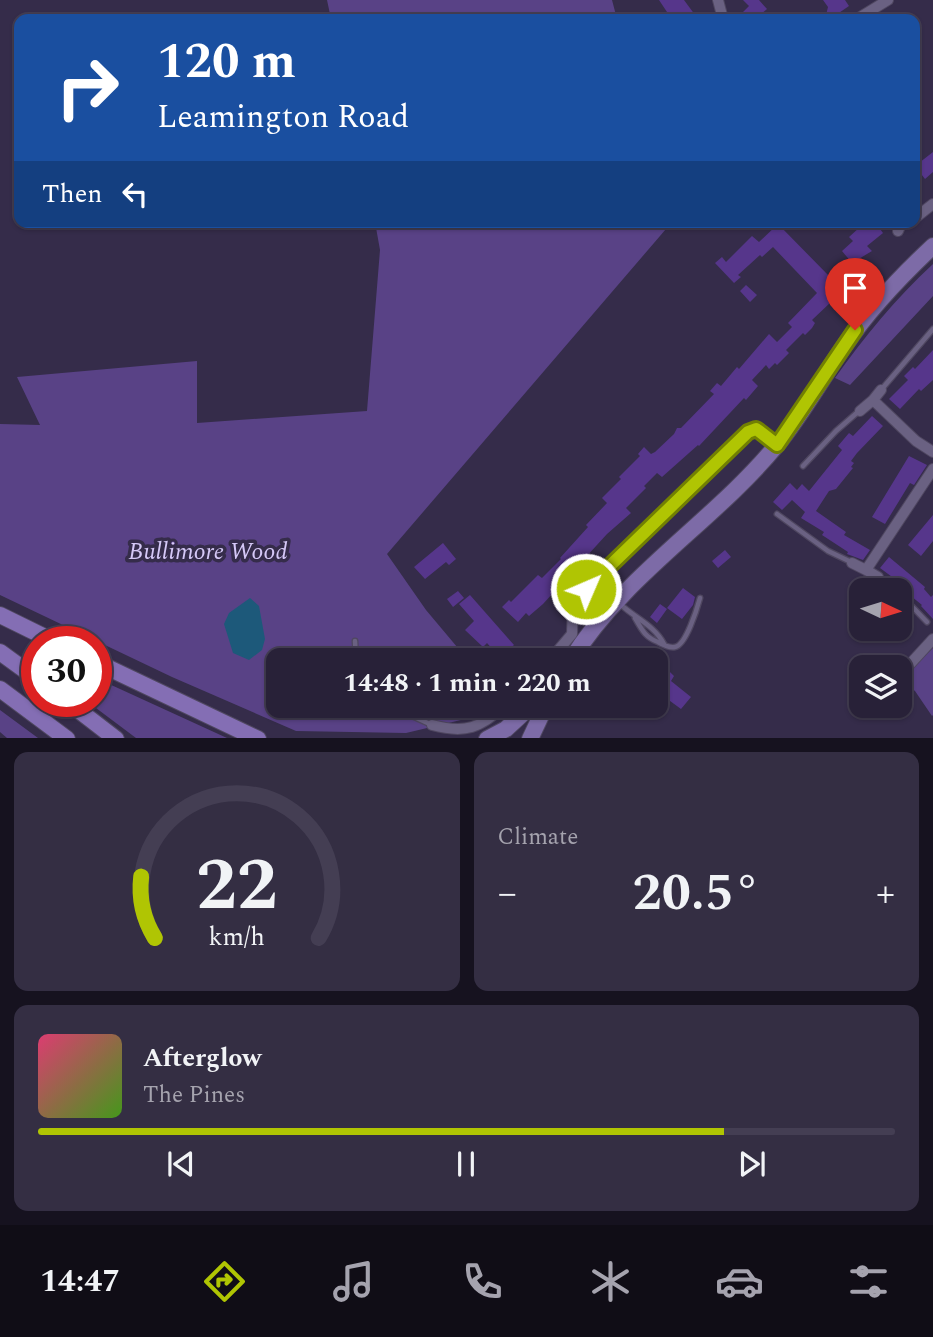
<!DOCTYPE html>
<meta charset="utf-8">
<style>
body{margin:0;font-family:Spectral,serif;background:#342e43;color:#f1f3f6;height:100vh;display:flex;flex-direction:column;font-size:26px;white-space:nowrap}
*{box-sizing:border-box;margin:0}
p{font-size:23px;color:#a5a3ae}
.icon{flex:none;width:38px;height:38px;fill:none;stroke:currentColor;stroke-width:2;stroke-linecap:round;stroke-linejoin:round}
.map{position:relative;height:738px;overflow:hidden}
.panel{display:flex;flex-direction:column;gap:14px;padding:14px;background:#16121f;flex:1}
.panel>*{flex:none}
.banner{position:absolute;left:14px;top:14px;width:906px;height:214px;border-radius:14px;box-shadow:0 2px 5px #0004,0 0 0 2px #443e53;background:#1a4fa0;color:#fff;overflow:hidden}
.needle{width:46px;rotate:94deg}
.controls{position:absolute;left:849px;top:578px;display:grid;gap:14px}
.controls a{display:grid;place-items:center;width:63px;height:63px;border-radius:14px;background:#282138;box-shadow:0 2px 5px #0004,0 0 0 2px #443e53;font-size:35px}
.speed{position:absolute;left:21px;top:626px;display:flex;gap:14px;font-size:35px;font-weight:700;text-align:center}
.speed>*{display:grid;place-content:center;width:91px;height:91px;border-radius:50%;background:#282138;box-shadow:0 2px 5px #0004,0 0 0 2px #443e53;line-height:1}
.speed .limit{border:10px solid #d22;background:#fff;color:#111}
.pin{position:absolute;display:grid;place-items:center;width:60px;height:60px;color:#fff;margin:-72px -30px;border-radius:50% 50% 50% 0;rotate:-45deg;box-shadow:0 0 7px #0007}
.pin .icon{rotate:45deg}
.me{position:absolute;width:77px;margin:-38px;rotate:45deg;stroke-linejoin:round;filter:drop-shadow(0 0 5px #0008)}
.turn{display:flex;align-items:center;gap:24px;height:147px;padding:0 28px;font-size:32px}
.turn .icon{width:91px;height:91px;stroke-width:2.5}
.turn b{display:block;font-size:49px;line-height:60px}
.then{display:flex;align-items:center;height:66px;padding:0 28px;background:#0003;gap:14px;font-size:26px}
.big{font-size:52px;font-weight:700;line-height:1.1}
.panel .tile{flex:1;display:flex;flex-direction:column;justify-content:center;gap:10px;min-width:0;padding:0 24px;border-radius:14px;background:#342e43}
.panel .dial{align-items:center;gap:0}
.dial svg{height:182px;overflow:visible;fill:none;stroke:#443e53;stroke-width:7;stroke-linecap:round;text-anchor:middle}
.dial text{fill:#f1f3f6;stroke:none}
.song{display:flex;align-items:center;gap:21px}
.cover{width:84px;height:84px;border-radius:10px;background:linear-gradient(135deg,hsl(340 70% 55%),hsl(100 70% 35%))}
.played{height:7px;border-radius:4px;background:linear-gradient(90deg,#b0c503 80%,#443e53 80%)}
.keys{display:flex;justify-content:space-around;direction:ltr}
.heat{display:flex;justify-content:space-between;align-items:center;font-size:38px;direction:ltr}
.panel .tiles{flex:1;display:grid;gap:14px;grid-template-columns:1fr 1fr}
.tile:last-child{grid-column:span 2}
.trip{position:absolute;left:266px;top:648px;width:402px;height:70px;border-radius:14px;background:#282138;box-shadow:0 2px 5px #0004,0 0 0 2px #443e53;font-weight:700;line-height:70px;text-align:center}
.dock{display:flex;height:112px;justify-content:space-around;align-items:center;background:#100d16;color:#a5a3ae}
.dock .icon{width:49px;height:49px}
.dock .selected{color:#b0c503}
.dock b{font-size:32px;color:#f1f3f6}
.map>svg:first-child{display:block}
.green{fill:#594286}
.water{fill:#1d597a}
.building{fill:#56368b}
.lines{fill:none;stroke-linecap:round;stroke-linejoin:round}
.service-casing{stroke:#4f4760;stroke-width:7}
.minor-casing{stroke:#4f4760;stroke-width:12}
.primary-casing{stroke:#4f4760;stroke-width:18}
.trunk-casing{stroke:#4f4760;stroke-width:18}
.service{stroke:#6a6182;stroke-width:4.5}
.minor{stroke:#6a6182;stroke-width:10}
.primary{stroke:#7d6ba7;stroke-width:16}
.trunk{stroke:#846eb4;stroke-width:16}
.route-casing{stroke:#728002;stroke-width:18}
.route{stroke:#b0c503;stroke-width:12}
.labels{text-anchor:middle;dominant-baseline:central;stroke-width:7;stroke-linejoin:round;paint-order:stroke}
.park-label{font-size:24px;font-style:italic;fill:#d5c8f7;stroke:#352c4a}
</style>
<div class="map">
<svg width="933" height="739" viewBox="0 0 933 739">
<rect width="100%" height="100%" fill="#352c4a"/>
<path class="green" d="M327,0H612L617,19H331Z
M375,222H672L387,554L426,610L468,660H278V705H491L482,715L406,733L296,731L172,677L0,595V424L40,425L17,377L197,361V423L367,411L380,250Z
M933,264V296L850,385L835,378C864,337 896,298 933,264Z
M933,648V715L932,716L915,691L900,679Z
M96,678L227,738H136L88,702H96Z
M0,710L38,738H7L0,732Z"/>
<path class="water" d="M250,598L259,606L265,639L262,650L249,660L233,653L224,624L229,613Z
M900,614C907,623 907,633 898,641H890L877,628H900Z"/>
<path class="building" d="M659,0H684L698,19H665L667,12Z
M743,0H759L767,9L755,19H749L743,12L749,6Z
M823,0H845L849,6L830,19H825L828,7Z
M933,152V172L925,179L915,166Z
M857,222H875L883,233L867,246L872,251L852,263L842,251L853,241L849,237L860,227Z
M778,224L829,276L842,265L855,280L837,295L839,297L832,304L831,302L812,320L815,323L812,328L805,335L803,333L786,350L789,353L777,365L775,363L769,369L766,365L752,380L758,386L746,400L744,398L699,446L698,445L662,477L657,473L644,486L646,488L626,508L631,513L607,534L543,604L529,616L526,613L518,622L502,607L509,600L511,602L538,575L542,578L561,559L560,558L588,527L586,525L607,503L602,498L621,479L619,477L640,456L638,454L644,447L651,454L655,452L674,434L677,428H681L714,394L710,391L717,383L721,386L737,367L739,369L769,334L777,342L792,327L788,323L817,293L773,247L762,257L760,255L738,275L741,277L734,283L715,263L722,257L726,262L752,236L759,242Z
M746,285L757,295L750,302L740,291Z
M933,350V380L921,391L919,389L900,409L889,399L908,380L904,376L913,367L915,369Z
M872,416L883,426L857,453L851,461L854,463L851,467L853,468L836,489L829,491L816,511L846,532L844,535L870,550L863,560L847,554L848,552L822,535L824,532L801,518L805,512L792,500L782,510L773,502L790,483L797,490L802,484L809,491L842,450L838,446L849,433L853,436Z
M909,456L927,465L914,485L910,483L885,524L872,517Z
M933,515V541L921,556L908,545Z
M443,543L456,559L449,565L446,562L425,579L414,567Z
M725,550L731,557L718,568L712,561Z
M889,557L925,587L924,589L931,597L933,595V619L921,606L922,605L901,588L903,585L880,568Z
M683,588L695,597L693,605L682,619L667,608Z
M458,591L464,598L453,607L447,599Z
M470,595L514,645L503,654L498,649L495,652L487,643L483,647L465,630L474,621L459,604Z
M660,604L667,609L657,623L650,617Z
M667,669L674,676L671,681L691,697L681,709L666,698L662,704L656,699V671L662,676Z"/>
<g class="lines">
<defs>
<path id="service" d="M881,390L933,329
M803,466L836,431L859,411
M777,514L828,551L851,562
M879,578L895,590
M900,594L927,622
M620,604C635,618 654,625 664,644
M635,618C642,630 645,637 658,642C663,645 669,648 675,647C686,645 697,609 700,598
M355,641L356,660
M388,705L432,725"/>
<path id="minor" d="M718,0L723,19
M857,19L888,0
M915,218L933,204
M898,231L902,222
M873,400L881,390
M860,411L873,400L916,441L933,452
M852,563L866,570L933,469
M866,570L878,577
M600,576L620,598
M550,660L572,634L573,602L748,432L756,429L777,445
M900,675L933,639
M432,725C465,734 481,728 505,705"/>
<path id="primary" d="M571,660C624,575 713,522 776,446C802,415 822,378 845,345C870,308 901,276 933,246
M487,739L506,729L532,705
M530,739L546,705"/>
<path id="trunk" d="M0,615L55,642
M0,652L37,679
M96,662L258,739
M0,689L67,739
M68,702L116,739"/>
</defs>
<use href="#service" class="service-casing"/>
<use href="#minor" class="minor-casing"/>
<use href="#primary" class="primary-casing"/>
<use href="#trunk" class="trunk-casing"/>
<use href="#service" class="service"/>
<use href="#minor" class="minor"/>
<use href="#primary" class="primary"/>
<use href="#trunk" class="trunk"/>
</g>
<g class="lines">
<defs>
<path id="route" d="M586,589L748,432L756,429L759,431L777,445L855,330"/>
</defs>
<use href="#route" class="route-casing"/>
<use href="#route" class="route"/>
</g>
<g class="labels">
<g class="park-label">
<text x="208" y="552">Bullimore Wood</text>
</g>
</g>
</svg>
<div class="controls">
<a><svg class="needle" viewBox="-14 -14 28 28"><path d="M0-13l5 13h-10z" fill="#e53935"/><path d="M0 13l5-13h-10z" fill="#a5a3ae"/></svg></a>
<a><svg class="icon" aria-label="layers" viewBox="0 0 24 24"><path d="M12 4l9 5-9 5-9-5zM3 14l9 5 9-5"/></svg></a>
</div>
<div class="speed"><div class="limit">30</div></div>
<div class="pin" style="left:855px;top:330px;background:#d93025"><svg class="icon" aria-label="arrive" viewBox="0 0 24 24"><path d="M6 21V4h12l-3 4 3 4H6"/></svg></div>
<svg class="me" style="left:586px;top:589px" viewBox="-20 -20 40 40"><circle r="17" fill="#b0c503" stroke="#fff" stroke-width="3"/><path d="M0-11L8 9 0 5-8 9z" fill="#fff"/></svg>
<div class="trip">14:48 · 1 min · 220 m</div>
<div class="banner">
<div class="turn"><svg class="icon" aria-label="right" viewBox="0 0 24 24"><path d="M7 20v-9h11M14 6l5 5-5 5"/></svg><div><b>120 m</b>Leamington Road</div></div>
<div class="then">Then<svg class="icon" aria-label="left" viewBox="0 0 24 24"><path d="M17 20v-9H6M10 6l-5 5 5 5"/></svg></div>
</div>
</div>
<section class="panel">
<div class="tiles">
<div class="tile dial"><svg viewBox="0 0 100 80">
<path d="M14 69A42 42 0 1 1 86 69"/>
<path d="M14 69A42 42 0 0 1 8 42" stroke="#b0c503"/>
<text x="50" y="56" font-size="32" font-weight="700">22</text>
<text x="50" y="72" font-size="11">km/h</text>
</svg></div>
<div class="tile"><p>Climate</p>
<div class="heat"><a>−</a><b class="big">20.5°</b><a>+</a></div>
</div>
<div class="tile">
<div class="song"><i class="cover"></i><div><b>Afterglow</b><p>The Pines</p></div></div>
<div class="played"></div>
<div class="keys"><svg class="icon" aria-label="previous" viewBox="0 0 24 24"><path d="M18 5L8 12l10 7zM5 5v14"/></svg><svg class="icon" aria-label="pause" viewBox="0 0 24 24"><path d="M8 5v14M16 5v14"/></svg><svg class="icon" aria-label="next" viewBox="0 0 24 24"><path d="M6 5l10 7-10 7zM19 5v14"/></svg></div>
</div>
</div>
</section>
<nav class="dock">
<b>14:47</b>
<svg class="icon selected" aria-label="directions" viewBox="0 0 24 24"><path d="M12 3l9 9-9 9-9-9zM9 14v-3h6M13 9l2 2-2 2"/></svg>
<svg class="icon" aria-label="music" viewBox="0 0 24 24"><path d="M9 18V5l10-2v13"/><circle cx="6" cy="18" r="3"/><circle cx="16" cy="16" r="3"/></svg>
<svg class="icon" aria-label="phone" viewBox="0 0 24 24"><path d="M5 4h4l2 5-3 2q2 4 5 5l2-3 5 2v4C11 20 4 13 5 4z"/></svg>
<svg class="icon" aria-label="climate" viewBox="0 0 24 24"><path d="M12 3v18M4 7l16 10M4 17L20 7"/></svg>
<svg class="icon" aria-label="car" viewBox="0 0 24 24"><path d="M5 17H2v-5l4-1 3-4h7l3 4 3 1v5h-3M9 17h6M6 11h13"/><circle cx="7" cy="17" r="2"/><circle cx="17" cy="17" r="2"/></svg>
<svg class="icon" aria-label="filters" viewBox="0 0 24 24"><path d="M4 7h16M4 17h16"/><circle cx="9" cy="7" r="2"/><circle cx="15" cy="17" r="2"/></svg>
</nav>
